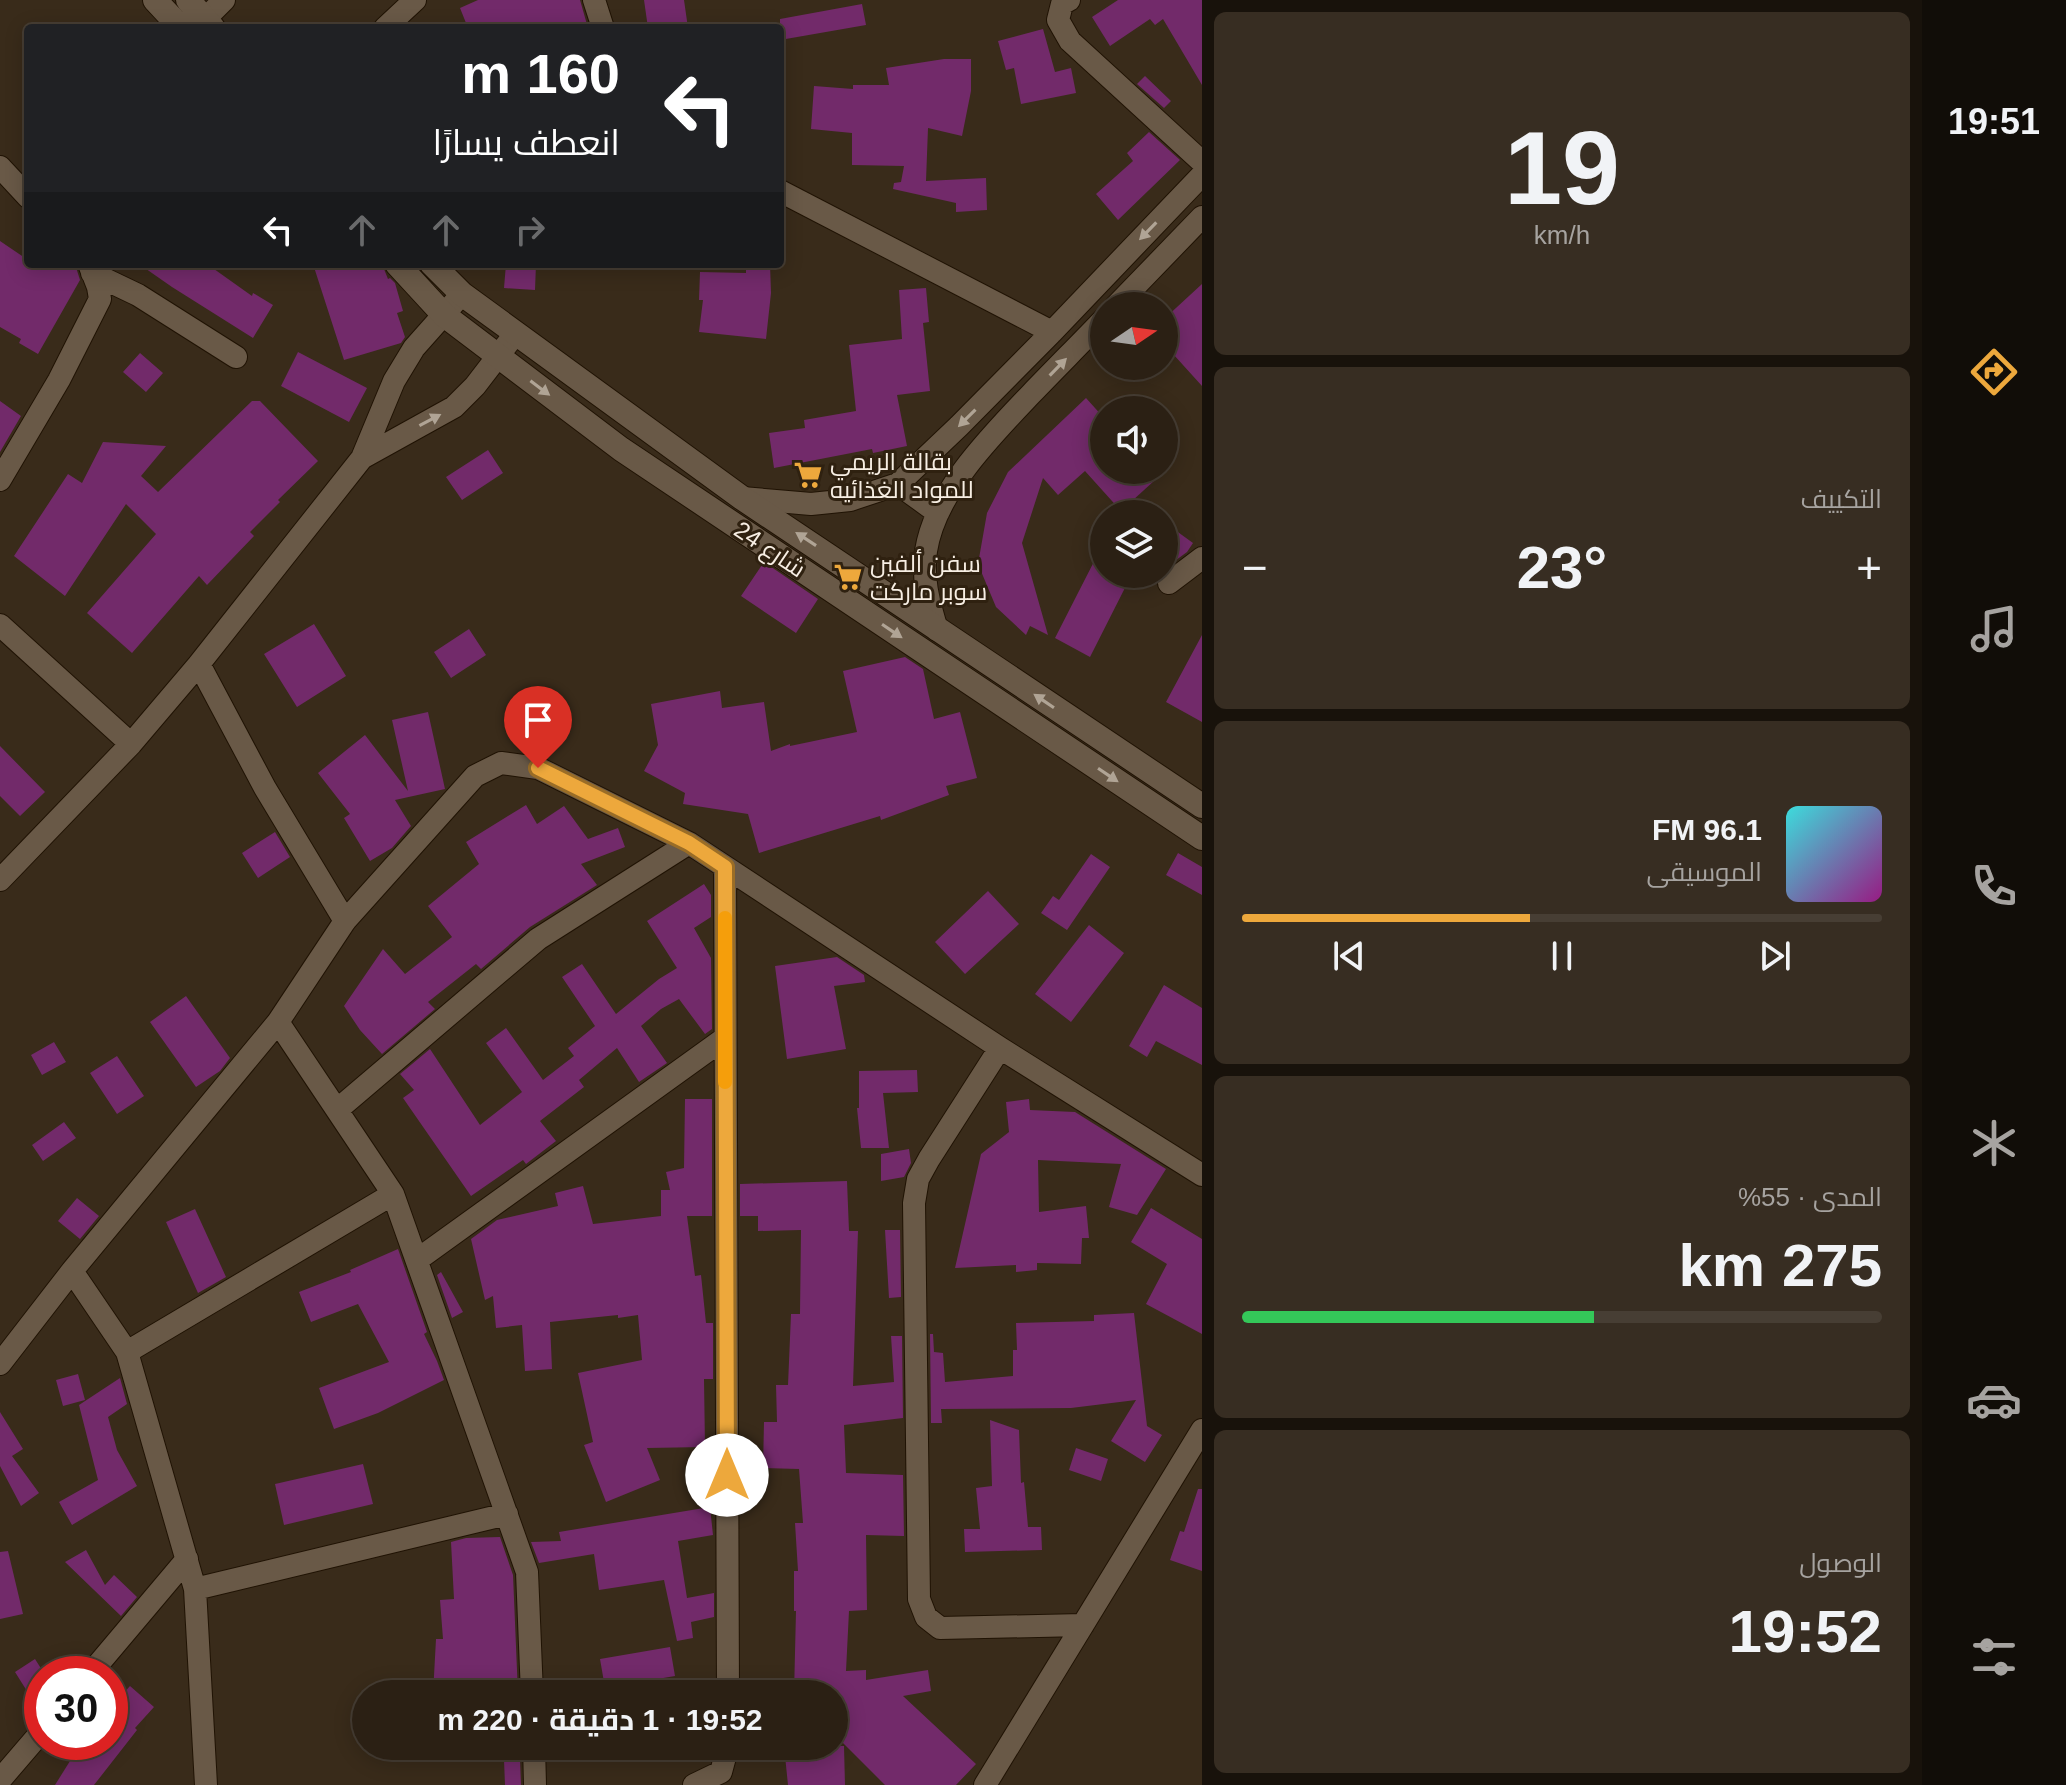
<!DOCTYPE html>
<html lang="ar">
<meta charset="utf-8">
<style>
body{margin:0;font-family:Arial,Cairo,sans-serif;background:#372d22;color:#f1f3f6;direction:rtl;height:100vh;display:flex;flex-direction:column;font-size:30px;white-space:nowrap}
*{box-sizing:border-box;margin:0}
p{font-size:26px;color:#a6a3a0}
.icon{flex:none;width:44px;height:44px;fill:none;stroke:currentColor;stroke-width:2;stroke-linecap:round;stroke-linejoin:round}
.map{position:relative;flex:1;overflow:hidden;direction:ltr}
.sheet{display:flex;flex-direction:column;gap:12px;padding:12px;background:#18120b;width:720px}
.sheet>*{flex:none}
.guide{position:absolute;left:24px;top:24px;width:760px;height:244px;border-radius:8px;box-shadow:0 4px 20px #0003,0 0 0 2px #473e34;direction:rtl;background:#202124;color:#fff;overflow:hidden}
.needle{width:52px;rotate:77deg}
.controls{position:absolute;left:1090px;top:292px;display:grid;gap:16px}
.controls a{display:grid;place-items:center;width:88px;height:88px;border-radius:50%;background:#2b2014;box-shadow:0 4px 20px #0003,0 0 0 2px #473e34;font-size:40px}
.speed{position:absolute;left:24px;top:1656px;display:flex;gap:16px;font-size:40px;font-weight:700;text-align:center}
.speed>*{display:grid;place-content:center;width:104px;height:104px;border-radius:50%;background:#2b2014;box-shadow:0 4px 20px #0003,0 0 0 2px #473e34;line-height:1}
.speed .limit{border:12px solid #d22;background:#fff;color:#111}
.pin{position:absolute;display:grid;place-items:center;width:68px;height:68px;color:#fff;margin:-82px -34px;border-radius:50% 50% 50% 0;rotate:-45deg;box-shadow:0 0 8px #0007}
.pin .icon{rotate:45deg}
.me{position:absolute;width:88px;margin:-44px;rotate:0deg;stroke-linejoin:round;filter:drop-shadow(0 0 6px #0008)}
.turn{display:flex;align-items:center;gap:28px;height:168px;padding:0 32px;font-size:36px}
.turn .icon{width:104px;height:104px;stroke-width:2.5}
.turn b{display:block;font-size:56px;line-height:68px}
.lanes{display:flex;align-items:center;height:76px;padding:0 32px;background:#0003;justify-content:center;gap:40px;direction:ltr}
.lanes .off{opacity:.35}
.big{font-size:60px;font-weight:700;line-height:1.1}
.sheet .widget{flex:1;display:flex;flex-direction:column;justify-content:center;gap:12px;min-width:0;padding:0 28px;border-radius:12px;background:#372d22}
.sheet .dial{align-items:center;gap:0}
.dial b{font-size:104px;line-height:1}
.song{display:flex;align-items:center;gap:24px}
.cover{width:96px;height:96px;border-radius:12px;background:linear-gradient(135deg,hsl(180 70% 55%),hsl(310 70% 35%))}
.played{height:8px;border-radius:4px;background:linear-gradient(90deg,#eda83c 45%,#473e34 45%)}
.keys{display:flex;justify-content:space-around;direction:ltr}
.heat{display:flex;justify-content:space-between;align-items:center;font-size:44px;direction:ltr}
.charge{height:12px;border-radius:6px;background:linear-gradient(90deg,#34c759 55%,#473e34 0)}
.trip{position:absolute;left:352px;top:1680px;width:496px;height:80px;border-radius:40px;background:#2b2014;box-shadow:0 4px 20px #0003,0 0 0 2px #473e34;font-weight:700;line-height:80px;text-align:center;direction:rtl}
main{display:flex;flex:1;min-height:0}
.menu{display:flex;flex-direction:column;width:144px;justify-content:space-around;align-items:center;background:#110d08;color:#a6a3a0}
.menu .icon{width:56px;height:56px}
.menu .active{color:#eda83c}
.menu b{font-size:36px;color:#f1f3f6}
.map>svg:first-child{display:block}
.building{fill:#722a6a}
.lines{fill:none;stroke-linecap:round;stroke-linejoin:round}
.street-casing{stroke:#201304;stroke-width:24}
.secondary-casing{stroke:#201304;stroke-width:26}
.street{stroke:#695947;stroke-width:22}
.secondary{stroke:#695947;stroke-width:24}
.oneway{fill:#b0a495}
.route-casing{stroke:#9a6d27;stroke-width:20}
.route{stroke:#eda83c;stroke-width:14}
.slow{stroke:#f59e0b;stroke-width:14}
.labels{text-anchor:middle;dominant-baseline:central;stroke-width:6;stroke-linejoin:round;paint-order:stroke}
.poi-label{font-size:24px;fill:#f7eee3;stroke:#2f2110;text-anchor:start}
.street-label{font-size:24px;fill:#f7eee3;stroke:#2f2110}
</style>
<main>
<nav class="menu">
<b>19:51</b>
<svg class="icon active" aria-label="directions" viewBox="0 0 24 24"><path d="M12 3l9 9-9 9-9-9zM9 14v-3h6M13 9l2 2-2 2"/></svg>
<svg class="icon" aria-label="music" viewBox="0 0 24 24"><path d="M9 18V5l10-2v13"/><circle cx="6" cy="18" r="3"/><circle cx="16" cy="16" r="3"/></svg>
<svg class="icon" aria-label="phone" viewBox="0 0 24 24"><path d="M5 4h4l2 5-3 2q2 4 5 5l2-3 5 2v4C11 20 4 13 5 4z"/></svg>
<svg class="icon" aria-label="climate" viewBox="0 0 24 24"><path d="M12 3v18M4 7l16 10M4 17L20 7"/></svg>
<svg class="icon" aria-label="car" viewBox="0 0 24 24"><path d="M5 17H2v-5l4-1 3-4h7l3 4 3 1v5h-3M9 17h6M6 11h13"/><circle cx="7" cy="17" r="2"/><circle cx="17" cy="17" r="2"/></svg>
<svg class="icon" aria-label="filters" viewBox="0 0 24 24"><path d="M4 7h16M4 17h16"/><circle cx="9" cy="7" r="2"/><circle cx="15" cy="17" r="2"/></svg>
</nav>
<section class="sheet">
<div class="widget dial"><b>19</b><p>km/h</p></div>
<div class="widget"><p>التكييف</p>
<div class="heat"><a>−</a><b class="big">23°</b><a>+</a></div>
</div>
<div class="widget">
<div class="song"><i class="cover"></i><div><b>96.1 FM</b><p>الموسيقى</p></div></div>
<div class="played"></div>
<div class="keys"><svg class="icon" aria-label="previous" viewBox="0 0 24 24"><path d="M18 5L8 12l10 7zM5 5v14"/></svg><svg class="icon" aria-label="pause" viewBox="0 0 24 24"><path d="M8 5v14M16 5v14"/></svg><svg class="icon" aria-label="next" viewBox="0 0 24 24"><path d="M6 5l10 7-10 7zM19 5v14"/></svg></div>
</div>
<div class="widget"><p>المدى · 55%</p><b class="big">275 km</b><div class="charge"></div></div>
<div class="widget"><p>الوصول</p><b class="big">19:52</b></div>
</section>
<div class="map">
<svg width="1202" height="1785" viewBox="0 0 1202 1785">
<rect width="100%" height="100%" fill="#392b1a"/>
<path class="building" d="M478,0H580L588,28H468L460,8Z
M644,0H684L688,28H648Z
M1118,0H1202V85L1163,19L1155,25L1150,19L1110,46L1092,17Z
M862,4L866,25L780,40V19Z
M1043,29L1055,72L1071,68L1076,93L1021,104L1014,68L1006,70L998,41Z
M944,59H971V91L962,136L928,128L926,181L986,178L987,210L956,212V203L893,189L894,183L901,182L904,166L852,165V133L811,129L814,86L853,89V85H889L886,68Z
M1145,76L1171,101L1164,108L1137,84Z
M1149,132L1180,160L1118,220L1096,194L1133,161L1127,153Z
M0,241L28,260V264H75L80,280L38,354L19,343L21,339L0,327Z
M139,264H207L252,296L253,293L273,305L253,338L172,287Z
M313,264H382L388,279L390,278L395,283L403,311L397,313L405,337L401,343L344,360Z
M506,264H536L535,290L504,288Z
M746,264H770L771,293L766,339L699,332L703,300H699L700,272L746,273Z
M1202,284V386L1164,344V319Z
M926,288L929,322L923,323L930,391L897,395L907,446L873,453L872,449L774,468L769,433L805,428L804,420L856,411L849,345L902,339L899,290Z
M298,352L367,388L349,422L281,386Z
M140,353L163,373L146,392L123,372Z
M1086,398L1104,418V470H1166L1121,511L1085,471L1058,495L1043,478L1022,543L1048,635L1030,626L1026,635L996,607L978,564L987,513L1008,472Z
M0,401L21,416L0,452Z
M252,401H260L318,461L278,500L280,502L250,532L254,536L207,585L199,576L132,653L87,613L156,534L126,504L65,596L14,556L68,474L82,483L103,442L166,446L141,476L158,492Z
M488,450L503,473L462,500L446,477Z
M1164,522L1193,543L1187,552L1172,563L1164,558Z
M1104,542V574H1132L1090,657L1055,638Z
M764,562L818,599L796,633L741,596Z
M314,624L346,676L297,707L264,654Z
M469,629L486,655L451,678L434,652Z
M1202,635V722L1166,702Z
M905,657L923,669L934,719L960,712L977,778L946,786L949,795L881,820L880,816L759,853L748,814L683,804L685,793L644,771L658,745L651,704L720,691L722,708L764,702L771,751L790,744V746L857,732L843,671Z
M428,712L445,789L395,800L411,826L392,848L370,861L344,818L350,814L318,773L365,735L408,791L392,720Z
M0,746L45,792L20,816L0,796Z
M526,805L537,824L564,806L588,839L618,828L625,847L581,864L597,885L530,927L481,969L476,964L428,1002L435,1009L382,1054L360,1030L344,1006L383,949L405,974L452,937L428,906L479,864L466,842Z
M275,832L290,857L258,878L242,853Z
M1178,853L1202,867V895L1166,875Z
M1091,854L1110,867L1067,930L1041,913L1053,896L1059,900Z
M704,884L711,895V917L694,928L711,958L712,1029L705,1034L679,999L661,1009L641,1026L667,1063L639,1082L617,1048L579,1080L584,1087L540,1121L556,1141L526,1164L523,1160L471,1196L403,1098L414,1090L400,1074L430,1049L480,1125L522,1092L486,1043L506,1028L543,1080L574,1056L568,1048L595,1026L562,977L582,964L616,1014L659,979L677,968L647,921Z
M988,891L1019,924L965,974L935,942Z
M1089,925L1124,953L1071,1022L1035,994Z
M837,957L864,975L865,982L834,986L846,1049L787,1059L775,966Z
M1164,985L1202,1008V1065L1156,1041L1147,1057L1129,1046Z
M186,996L230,1058L220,1071L196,1087L150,1022Z
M54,1042L66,1062L42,1075L31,1055Z
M117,1056L144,1096L117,1114L90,1073Z
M917,1070L918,1092L883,1093L889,1148H861L857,1108H859V1071Z
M685,1099H712V1216H687L695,1276L701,1275L706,1323H713V1379H704L705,1447L647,1448L660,1480L606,1502L584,1445L593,1442L578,1373L642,1360L638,1315L618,1318V1315L550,1322L552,1369L525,1371L522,1325L496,1328L493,1296L485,1300L471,1239L497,1220L558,1206L555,1193L583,1186L593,1224L661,1216V1190H670L666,1172L684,1168Z
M1029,1099L1030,1110L1075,1112L1166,1169L1137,1215L1109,1207L1121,1164L1038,1160L1039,1212L1086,1206L1089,1238H1082L1081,1264L1037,1263V1270L1016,1272V1265L955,1268L981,1154L1009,1132L1006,1102Z
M64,1122L76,1138L43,1161L32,1145Z
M909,1149L911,1163L904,1177L881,1181V1154Z
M847,1181L849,1231H858L853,1386L894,1382L891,1336H902L903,1418L844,1425L846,1473L903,1475L904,1536L866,1535L867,1610L849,1611L846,1671L866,1670V1680L928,1670L931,1691L903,1696L976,1764L956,1785H885L834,1734V1694H794L796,1611H794V1571H798L795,1523H803L799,1469L763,1468L764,1422H777L776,1385H788L791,1314H800L801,1230L758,1231V1216H740V1184Z
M77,1198L99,1216L80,1239L58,1221Z
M1151,1208L1202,1239V1334L1146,1304L1167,1264L1131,1242Z
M195,1209L226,1277L198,1293L166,1222Z
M885,1230H900L901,1297L889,1298Z
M398,1249L427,1332L424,1334L437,1361L444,1380L378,1413L334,1429L319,1388L389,1362L358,1304L311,1322L299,1292L351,1272L350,1270Z
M441,1272L463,1312L452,1318L437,1275Z
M1134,1313L1147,1426L1162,1435L1145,1462L1111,1441L1136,1400L1071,1408L941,1409L942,1423H931L930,1334H933L934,1352L943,1353L945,1382L1013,1376V1350H1017L1016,1323L1094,1321V1315Z
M78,1374L85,1400L63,1406L56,1380Z
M120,1378L127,1404L108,1417L117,1450L137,1486L72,1525L59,1502L98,1480L79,1405Z
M0,1412L23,1449L12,1456L39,1493L21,1506L0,1466Z
M990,1420L1019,1430L1021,1483L1024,1482L1028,1527H1041L1042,1550L965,1552L964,1529H980L976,1488L992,1486Z
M1076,1448L1108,1459L1101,1481L1069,1470Z
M363,1464L373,1504L284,1525L275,1484Z
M1198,1489H1202V1571L1170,1560L1180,1531L1184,1532Z
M710,1507L713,1535L678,1541L687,1598L714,1593V1617L691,1622L693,1638L677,1641L664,1580L599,1590L594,1554L539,1563L531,1542L561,1541L559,1532Z
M500,1537L513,1575L518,1694H433L436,1639H443L440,1600L454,1599L451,1542L466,1538Z
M86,1550L105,1585L114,1575L137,1597L121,1616L65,1562Z
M8,1551L23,1614L0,1619V1552Z
M670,1647L675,1676L605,1688L600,1659Z
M35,1659L42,1670V1715L15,1672Z
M130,1686L154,1707L135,1728L137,1730L94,1785H55L70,1761L67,1758L79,1742H110V1708Z
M784,1746H844L845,1785H788Z
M520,1759L521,1785H505L504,1760Z"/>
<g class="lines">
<defs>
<path id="street" d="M594,0L603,28
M1069,0L1062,4L1058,20L1070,41L1202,162
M205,19L224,0
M385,28L415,0
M0,167L28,197
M780,191L1052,332
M92,273L138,295L236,357
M1116,306L1202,217
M362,458L454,407L475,386L515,334
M0,480L59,380L100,299L98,287L89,264
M898,484L938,513
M742,498L811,504L850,500L898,484L959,426L1052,332L1202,175
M1169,583L1202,558
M0,625L131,744
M937,630C929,602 922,580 926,551C935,492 991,436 1031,394C1055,369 1080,344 1104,319
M199,664L265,788L345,921
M725,867L728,1694
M0,880L131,744L199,664L362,458L394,381L414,348L462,294
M278,1022L393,1194L527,1572L532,1694
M1000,1048L929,1159L918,1179L914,1203L919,1599L926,1617L940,1628L1083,1625
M337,1110L538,939L689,843
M417,1260L725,1038
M127,1352L393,1194
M0,1364L72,1271
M195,1589L507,1514
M90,1674L187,1559
M534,1746L535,1785
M0,1780L42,1731
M206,1785L195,1589L127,1352L72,1271L278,1022L345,921L475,776L501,763L538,768L689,843L1000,1048L1202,1175
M694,1785L721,1772L728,1746
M985,1785L1202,1430"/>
<path id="secondary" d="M155,0L181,28
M188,0L213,28
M397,264L444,315L621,449L1202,838
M432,264L462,294L742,498L1202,806"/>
</defs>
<use href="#street" class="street-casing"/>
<use href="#secondary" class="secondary-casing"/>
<use href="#street" class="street"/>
<use href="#secondary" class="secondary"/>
</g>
<defs><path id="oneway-solid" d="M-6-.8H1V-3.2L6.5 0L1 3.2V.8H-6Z" transform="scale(2)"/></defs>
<g class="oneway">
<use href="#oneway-solid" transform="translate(1148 231) rotate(134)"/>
<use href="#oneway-solid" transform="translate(1058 367) rotate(-46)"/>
<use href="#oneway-solid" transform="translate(540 388) rotate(37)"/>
<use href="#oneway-solid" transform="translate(967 418) rotate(135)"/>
<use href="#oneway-solid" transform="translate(430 420) rotate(-28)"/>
<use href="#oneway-solid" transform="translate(806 539) rotate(-147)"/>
<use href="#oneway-solid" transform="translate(892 631) rotate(34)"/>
<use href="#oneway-solid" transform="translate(1044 701) rotate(-146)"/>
<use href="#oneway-solid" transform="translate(1108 775) rotate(34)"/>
</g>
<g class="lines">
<defs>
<path id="route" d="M538,768L689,843L725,867L727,1475"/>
</defs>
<use href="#route" class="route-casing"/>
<use href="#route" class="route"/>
<path class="slow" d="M725,918V1082"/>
</g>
<defs>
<symbol id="supermarket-bare" viewBox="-9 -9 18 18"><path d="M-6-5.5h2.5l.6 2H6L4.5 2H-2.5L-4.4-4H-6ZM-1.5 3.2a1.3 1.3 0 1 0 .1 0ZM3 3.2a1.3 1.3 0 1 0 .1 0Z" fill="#eda83c" stroke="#2f2110" stroke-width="2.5" paint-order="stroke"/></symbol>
</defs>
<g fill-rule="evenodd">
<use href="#supermarket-bare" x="788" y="455" width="40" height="40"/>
<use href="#supermarket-bare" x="828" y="557" width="40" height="40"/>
</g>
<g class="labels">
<g class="poi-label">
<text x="830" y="461">بقالة الريمي<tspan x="830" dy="28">للمواد الغذائيه</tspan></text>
<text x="870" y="563">سفن ألفين<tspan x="870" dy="28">سوبر ماركت</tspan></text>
</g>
<g class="street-label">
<text transform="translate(770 549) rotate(34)">شارع 24</text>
</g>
</g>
</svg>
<div class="controls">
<a><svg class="needle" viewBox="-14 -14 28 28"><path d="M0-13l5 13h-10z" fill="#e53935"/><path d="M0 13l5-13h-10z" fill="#a6a3a0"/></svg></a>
<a><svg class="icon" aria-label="sound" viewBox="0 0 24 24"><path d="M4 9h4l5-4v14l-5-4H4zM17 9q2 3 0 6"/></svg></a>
<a><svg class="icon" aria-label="layers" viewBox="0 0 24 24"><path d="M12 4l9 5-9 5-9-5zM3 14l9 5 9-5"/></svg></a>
</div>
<div class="speed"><div class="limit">30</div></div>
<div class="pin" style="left:538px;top:768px;background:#d93025"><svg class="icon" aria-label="arrive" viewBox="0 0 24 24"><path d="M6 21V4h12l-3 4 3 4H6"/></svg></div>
<svg class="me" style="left:727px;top:1475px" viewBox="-20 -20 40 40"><circle r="19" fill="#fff"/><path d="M0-13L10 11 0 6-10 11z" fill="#eda83c"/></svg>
<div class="trip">19:52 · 1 دقيقة · 220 m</div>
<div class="guide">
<div class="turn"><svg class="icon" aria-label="left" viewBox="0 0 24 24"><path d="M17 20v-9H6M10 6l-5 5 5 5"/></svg><div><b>160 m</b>انعطف يسارًا</div></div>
<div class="lanes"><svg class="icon" aria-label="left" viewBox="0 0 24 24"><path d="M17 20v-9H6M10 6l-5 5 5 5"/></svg><svg class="icon off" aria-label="ahead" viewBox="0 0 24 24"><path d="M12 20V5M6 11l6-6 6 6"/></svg><svg class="icon off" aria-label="ahead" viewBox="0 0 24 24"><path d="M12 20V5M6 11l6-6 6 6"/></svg><svg class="icon off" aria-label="right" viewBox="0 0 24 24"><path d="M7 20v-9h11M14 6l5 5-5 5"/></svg></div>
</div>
</div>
</main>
